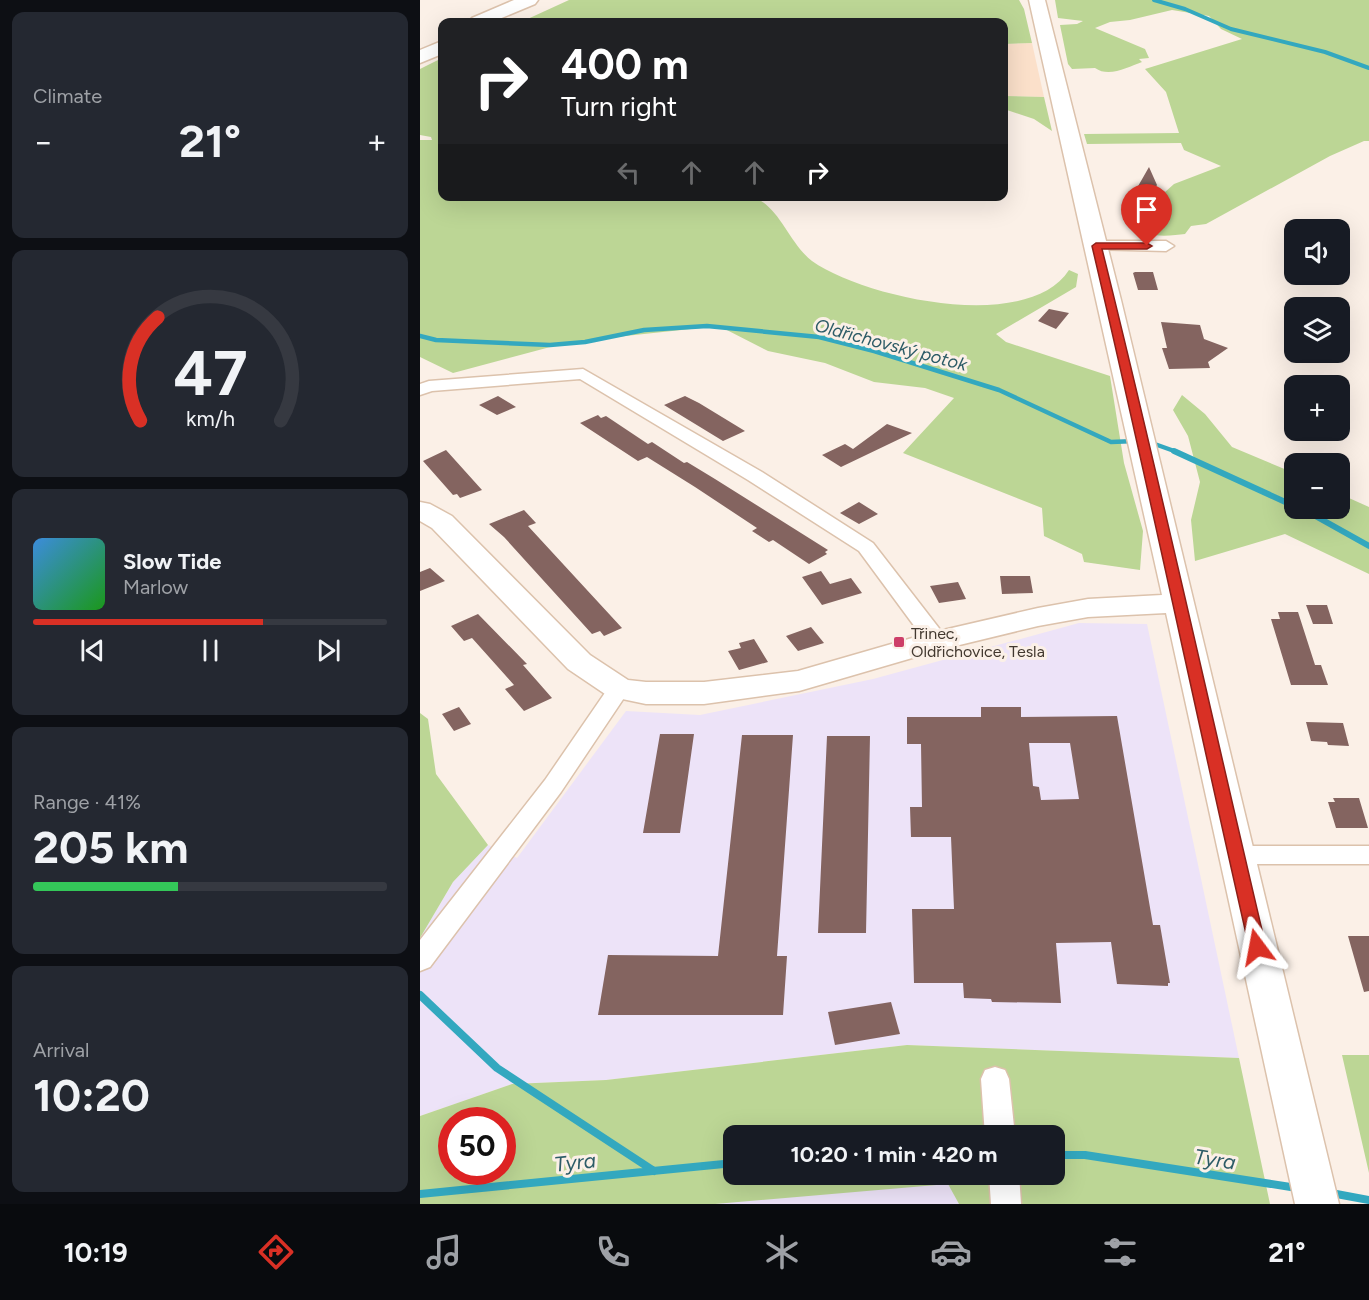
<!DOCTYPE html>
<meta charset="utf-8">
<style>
body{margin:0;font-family:Figtree,sans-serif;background:#242831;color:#f1f3f6;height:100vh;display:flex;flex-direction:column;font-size:22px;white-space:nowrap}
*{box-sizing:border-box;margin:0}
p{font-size:20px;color:#9ea1a6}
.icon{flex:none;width:33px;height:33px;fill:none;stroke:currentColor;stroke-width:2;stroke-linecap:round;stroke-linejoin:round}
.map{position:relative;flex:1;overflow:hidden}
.sheet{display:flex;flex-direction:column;gap:12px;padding:12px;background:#0d0f14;width:420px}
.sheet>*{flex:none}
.top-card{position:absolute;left:18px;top:18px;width:570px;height:183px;border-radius:12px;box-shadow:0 6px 24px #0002;background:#202124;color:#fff;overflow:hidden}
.tools{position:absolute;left:864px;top:219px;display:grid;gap:12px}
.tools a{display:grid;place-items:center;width:66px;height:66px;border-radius:12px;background:#171b24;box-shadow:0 6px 24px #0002;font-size:30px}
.speed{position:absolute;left:18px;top:1107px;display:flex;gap:12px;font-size:30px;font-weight:700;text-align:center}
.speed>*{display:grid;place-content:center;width:78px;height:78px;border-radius:50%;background:#171b24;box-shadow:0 6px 24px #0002;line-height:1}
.speed .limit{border:9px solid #d22;background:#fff;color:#111}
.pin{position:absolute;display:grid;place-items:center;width:51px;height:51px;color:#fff;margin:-62px -26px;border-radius:50% 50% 50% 0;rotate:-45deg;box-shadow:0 0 6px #0007}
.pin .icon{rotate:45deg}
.me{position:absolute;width:66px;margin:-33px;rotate:347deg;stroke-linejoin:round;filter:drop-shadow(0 0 4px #0008)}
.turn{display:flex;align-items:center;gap:21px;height:126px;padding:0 24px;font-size:27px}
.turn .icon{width:78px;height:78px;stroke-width:2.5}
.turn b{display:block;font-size:42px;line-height:51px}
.lanes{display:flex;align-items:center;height:57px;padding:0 24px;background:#0003;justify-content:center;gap:30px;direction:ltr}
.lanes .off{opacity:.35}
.big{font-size:45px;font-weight:700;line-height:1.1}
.sheet .tile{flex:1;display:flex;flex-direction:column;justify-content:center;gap:9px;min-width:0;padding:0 21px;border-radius:12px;background:#242831}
.sheet .dial{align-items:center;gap:0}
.dial svg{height:156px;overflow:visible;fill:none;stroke:#363941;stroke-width:7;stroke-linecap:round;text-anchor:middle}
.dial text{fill:#f1f3f6;stroke:none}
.song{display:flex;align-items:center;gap:18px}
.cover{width:72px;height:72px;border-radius:9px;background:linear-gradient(135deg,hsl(210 70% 55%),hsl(120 70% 35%))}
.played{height:6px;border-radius:3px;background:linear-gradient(90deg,#d93025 65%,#363941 65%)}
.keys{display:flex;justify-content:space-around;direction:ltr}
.heat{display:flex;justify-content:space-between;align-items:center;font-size:33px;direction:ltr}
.charge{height:9px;border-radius:4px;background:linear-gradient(90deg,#34c759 41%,#363941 0)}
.trip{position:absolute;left:303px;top:1125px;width:342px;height:60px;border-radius:12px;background:#171b24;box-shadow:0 6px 24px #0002;font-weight:700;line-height:60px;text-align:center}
.dock{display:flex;height:96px;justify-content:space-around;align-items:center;background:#090b0e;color:#9ea1a6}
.dock .icon{width:42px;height:42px}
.dock .on{color:#d93025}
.dock b{font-size:27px;color:#f1f3f6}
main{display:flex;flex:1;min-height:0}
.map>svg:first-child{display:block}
.built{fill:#fbe0ca}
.industrial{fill:#ede3f8}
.green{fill:#bcd695;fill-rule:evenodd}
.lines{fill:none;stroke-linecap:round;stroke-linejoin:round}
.stream-far3{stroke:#33a8bf;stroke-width:4}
.stream-far2{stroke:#33a8bf;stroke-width:4.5}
.stream-far1{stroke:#33a8bf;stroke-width:6}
.stream{stroke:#33a8bf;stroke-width:8}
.building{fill:#846460;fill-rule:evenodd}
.street-casing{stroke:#dcc2ac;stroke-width:3}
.secondary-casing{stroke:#dcc2ac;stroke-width:3}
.highway-casing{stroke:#dcc2ac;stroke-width:3}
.street{fill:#fff;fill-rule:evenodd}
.secondary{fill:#fff;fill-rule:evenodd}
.highway{fill:#fff;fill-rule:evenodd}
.route{fill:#d93025;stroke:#8d1f18;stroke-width:1.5}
.poi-dot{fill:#cd3f69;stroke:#fbf0e7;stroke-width:2}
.labels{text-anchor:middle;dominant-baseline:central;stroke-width:6;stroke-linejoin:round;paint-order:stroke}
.poi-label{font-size:16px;fill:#42382f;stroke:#fbf0e7;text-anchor:start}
.water-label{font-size:18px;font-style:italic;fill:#2d5c67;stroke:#fbf0e7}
.near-water-label{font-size:21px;font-style:italic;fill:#2d5c67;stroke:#fbf0e7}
</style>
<main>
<section class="sheet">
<div class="tile"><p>Climate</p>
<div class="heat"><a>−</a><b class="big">21°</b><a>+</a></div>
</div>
<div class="tile dial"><svg viewBox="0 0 100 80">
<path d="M14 69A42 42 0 1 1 86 69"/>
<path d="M14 69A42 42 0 0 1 23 16" stroke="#d93025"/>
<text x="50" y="56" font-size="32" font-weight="700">47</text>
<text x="50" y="72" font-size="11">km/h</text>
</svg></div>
<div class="tile">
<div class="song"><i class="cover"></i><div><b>Slow Tide</b><p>Marlow</p></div></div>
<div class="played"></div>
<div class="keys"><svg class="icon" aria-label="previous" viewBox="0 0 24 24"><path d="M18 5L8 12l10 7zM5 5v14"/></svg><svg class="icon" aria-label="pause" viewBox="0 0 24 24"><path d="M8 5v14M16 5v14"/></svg><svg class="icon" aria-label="next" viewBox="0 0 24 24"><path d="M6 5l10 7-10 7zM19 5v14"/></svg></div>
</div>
<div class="tile"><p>Range · 41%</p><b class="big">205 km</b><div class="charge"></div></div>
<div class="tile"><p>Arrival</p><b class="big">10:20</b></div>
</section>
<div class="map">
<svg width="949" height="1204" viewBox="0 0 949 1204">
<rect width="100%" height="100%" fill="#fbf0e7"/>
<path class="built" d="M612,43L624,97L584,96V44Z"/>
<path class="industrial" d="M659,623L727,624L819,1058L487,1045L186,1080L92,1084L0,1116V938L33,882L68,845L97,858L206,711L280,715L453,679Z
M529,1184L539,1204H295L343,1198Z"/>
<path class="green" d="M149,0H599L604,9L612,43L584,44V22H500L483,20L475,22H101Z
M635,0H949V141H944L910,156L786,224L771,226L765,234C751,236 726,238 715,228L716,218L754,184L801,166L764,150L761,143L667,144L664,134L759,133L746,92L725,69L822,39L801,29L789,16L752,10L710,20L690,22L675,28L725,49L729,58L719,59L722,62C708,67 689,78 675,68L652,69L648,64L640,25L657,24L663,21L638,18Z
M22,58V196L334,197C361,209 369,243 392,261C444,298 608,334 649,270L658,274L656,287L576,334L586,342L690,376L704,463L723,531L720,570L664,562L662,554L624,536L622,508L483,453L534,398L505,388L454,382L405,363L348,351L299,326L149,342L33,373L0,357V140H12L11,137L0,135V69Z
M584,96L624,97L632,131L614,119L584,109Z
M762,395L785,414L812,447L874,473V508H920V494L949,507V574L865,534L775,561L771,520L780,482L768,436L753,410Z
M0,713L8,719L16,774L68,845L33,882L0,938Z
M487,1045L819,1058L850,1204H539L528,1184L295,1204H0V1116L92,1084L186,1080ZM32,1120H82V1172H32ZM314,1136H634V1174H314Z
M922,1055H949V1173Z"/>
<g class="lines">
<path class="stream-far3" d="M734,0L765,9L811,29L905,52L949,68"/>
<path class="stream-far2" d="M0,336L16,340L130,345L165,342L224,330L287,326L399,337L454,351L579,390L691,442L716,441
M729,442L757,452"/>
<path class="stream-far1" d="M754,451L874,506
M881,508L949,546"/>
<path class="stream" d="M0,995L77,1068L234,1171
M634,1155H665L877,1188
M911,1193L949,1200
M0,1194L314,1163"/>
</g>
<path class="building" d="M729,167L737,185L730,197L713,195Z
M715,272H733L738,290H718L713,273Z
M629,309L649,313L636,329L618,321Z
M741,322L780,325L784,339L808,348L788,362L790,368L749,369L742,348H747Z
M78,396L96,407L77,415L59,405Z
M265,396L279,403L325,431L303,441L244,405Z
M178,415L181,418L186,416L228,444L232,442L264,463L267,462L295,479L408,550L405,552L407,554L389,564L353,540L349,542L332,531L337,528L275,487L227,457L218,461L160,423Z
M467,424L492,433L421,467L402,455L425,444L433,449Z
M26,450L62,490L40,498L37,494L33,495L3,461Z
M439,502L458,514L439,524L420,513Z
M104,510L116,523L108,526L202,628L184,636L180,631L172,634L84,537L69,524Z
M10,568L25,581L0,591V572Z
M401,571L410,584L431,578L442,593L402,605L382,577Z
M580,576H610L613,593L582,594Z
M538,582L546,599L519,603L510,586Z
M886,605H907L913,624H893Z
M858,612H878L895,665H901L908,685H871L851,619H860Z
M58,614L107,664L103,665L132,698L104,711L85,689L94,685L52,638L44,641L31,626Z
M391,627L404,643L378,651L366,636Z
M334,639L348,662L319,670L308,651L321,648L319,643Z
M39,707L51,724L34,731L22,714Z
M561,707H601V717L697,716L733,925H740L750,983H748V986L697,984L691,942L636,943L641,1003L572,1002L571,999L544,998L543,983H494L492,909H534L531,837H491L490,807H502L501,744H487V717H561ZM609,743H650L659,799L621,800L619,787L613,786Z
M886,722L923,723L929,746L908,745L907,742L891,741Z
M240,734H274L260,833H223Z
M322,735H373L357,956H367L363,1015H178L188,955L298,956Z
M407,736H450L446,933H398Z
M913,798H939L948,828H916L908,802H915Z
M928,936H949V991L944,992Z
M471,1002L480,1034L415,1045L408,1012Z"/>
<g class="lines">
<defs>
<path id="street" d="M676,241H746L754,246L746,251L671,249L668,246Z
M163,369L342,472L453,543L525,636L528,641L525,646L517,648L509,646L439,551L328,480L160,379L12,391L0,395V384L9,381Z
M199,682L207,684L210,689L141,792L10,967L0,971V940L125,780L191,684Z
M816,846H949V864H816L807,862L803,855L807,848Z
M575,1067L585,1070L589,1079L595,1136H565L561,1079L565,1070Z
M569,1174H599L601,1204H571Z"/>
<path id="secondary" d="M609,0H625L701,300L919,1204H875L746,613L668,617L618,626L523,649L379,691L284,704H226L188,696L148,669L12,528L0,521V502L10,504L32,516L170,655L208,680L226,682H284L378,671L506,634L618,608L668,599L742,595Z"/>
<path id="highway" d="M94,0H118L115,4L72,22H49L52,18Z
M22,41V54L0,63V50Z"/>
</defs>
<use href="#street" class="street-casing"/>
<use href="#secondary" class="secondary-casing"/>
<use href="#highway" class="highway-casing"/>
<use href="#street" class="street"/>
<use href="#secondary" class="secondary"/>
<use href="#highway" class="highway"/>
</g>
<path class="route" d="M676,243H727L732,246L727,249H682C740,481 791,715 846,947L844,952L837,954L831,952L829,947C776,714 727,479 672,246Z"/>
<rect class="poi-dot" x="473" y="636" width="12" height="12" rx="3"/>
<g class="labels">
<g class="poi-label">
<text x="491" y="633">Třinec,<tspan x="491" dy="18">Oldřichovice, Tesla</tspan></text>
</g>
<g class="water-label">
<text transform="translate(471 345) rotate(15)">Oldřichovský potok</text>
</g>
<g class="near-water-label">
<text transform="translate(795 1159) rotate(9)">Tyra</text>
<text transform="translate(155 1162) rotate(-6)">Tyra</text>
</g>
</g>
</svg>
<div class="tools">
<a><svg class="icon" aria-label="sound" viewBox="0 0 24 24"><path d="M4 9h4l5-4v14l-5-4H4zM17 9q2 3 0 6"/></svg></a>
<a><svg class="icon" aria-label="layers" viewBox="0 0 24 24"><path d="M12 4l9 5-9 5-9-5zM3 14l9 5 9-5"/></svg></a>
<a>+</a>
<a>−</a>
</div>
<div class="speed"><div class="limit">50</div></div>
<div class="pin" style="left:727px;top:246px;background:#d93025"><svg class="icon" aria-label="arrive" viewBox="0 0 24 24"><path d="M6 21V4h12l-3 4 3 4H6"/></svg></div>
<svg class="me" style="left:837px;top:947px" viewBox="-20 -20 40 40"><path d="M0-17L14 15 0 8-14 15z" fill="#d93025" stroke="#fff" stroke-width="4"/></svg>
<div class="trip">10:20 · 1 min · 420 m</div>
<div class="top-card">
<div class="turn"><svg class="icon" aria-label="right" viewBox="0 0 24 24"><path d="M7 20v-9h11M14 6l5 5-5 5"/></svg><div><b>400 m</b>Turn right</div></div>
<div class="lanes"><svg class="icon off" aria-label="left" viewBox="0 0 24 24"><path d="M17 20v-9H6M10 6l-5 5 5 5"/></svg><svg class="icon off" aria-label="ahead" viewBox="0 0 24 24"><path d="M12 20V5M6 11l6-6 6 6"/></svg><svg class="icon off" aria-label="ahead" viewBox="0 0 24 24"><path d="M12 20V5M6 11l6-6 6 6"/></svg><svg class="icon" aria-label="right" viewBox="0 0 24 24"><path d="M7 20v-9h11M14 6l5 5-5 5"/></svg></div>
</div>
</div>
</main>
<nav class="dock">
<b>10:19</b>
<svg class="icon on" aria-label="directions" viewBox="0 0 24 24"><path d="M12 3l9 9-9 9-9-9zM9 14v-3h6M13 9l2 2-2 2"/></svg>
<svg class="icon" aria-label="music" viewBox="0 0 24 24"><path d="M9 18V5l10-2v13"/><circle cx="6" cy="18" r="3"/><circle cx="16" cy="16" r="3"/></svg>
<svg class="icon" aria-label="phone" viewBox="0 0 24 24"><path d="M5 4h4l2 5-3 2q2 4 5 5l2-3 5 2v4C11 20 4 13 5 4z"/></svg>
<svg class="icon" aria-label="climate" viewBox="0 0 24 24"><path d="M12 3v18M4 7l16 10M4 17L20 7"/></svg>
<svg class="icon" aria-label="car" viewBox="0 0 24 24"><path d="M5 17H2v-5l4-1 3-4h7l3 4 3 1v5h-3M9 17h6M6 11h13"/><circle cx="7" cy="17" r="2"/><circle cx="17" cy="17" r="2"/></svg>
<svg class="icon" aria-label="filters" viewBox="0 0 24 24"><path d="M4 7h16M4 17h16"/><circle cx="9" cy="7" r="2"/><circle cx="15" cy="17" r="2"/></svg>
<b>21°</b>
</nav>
